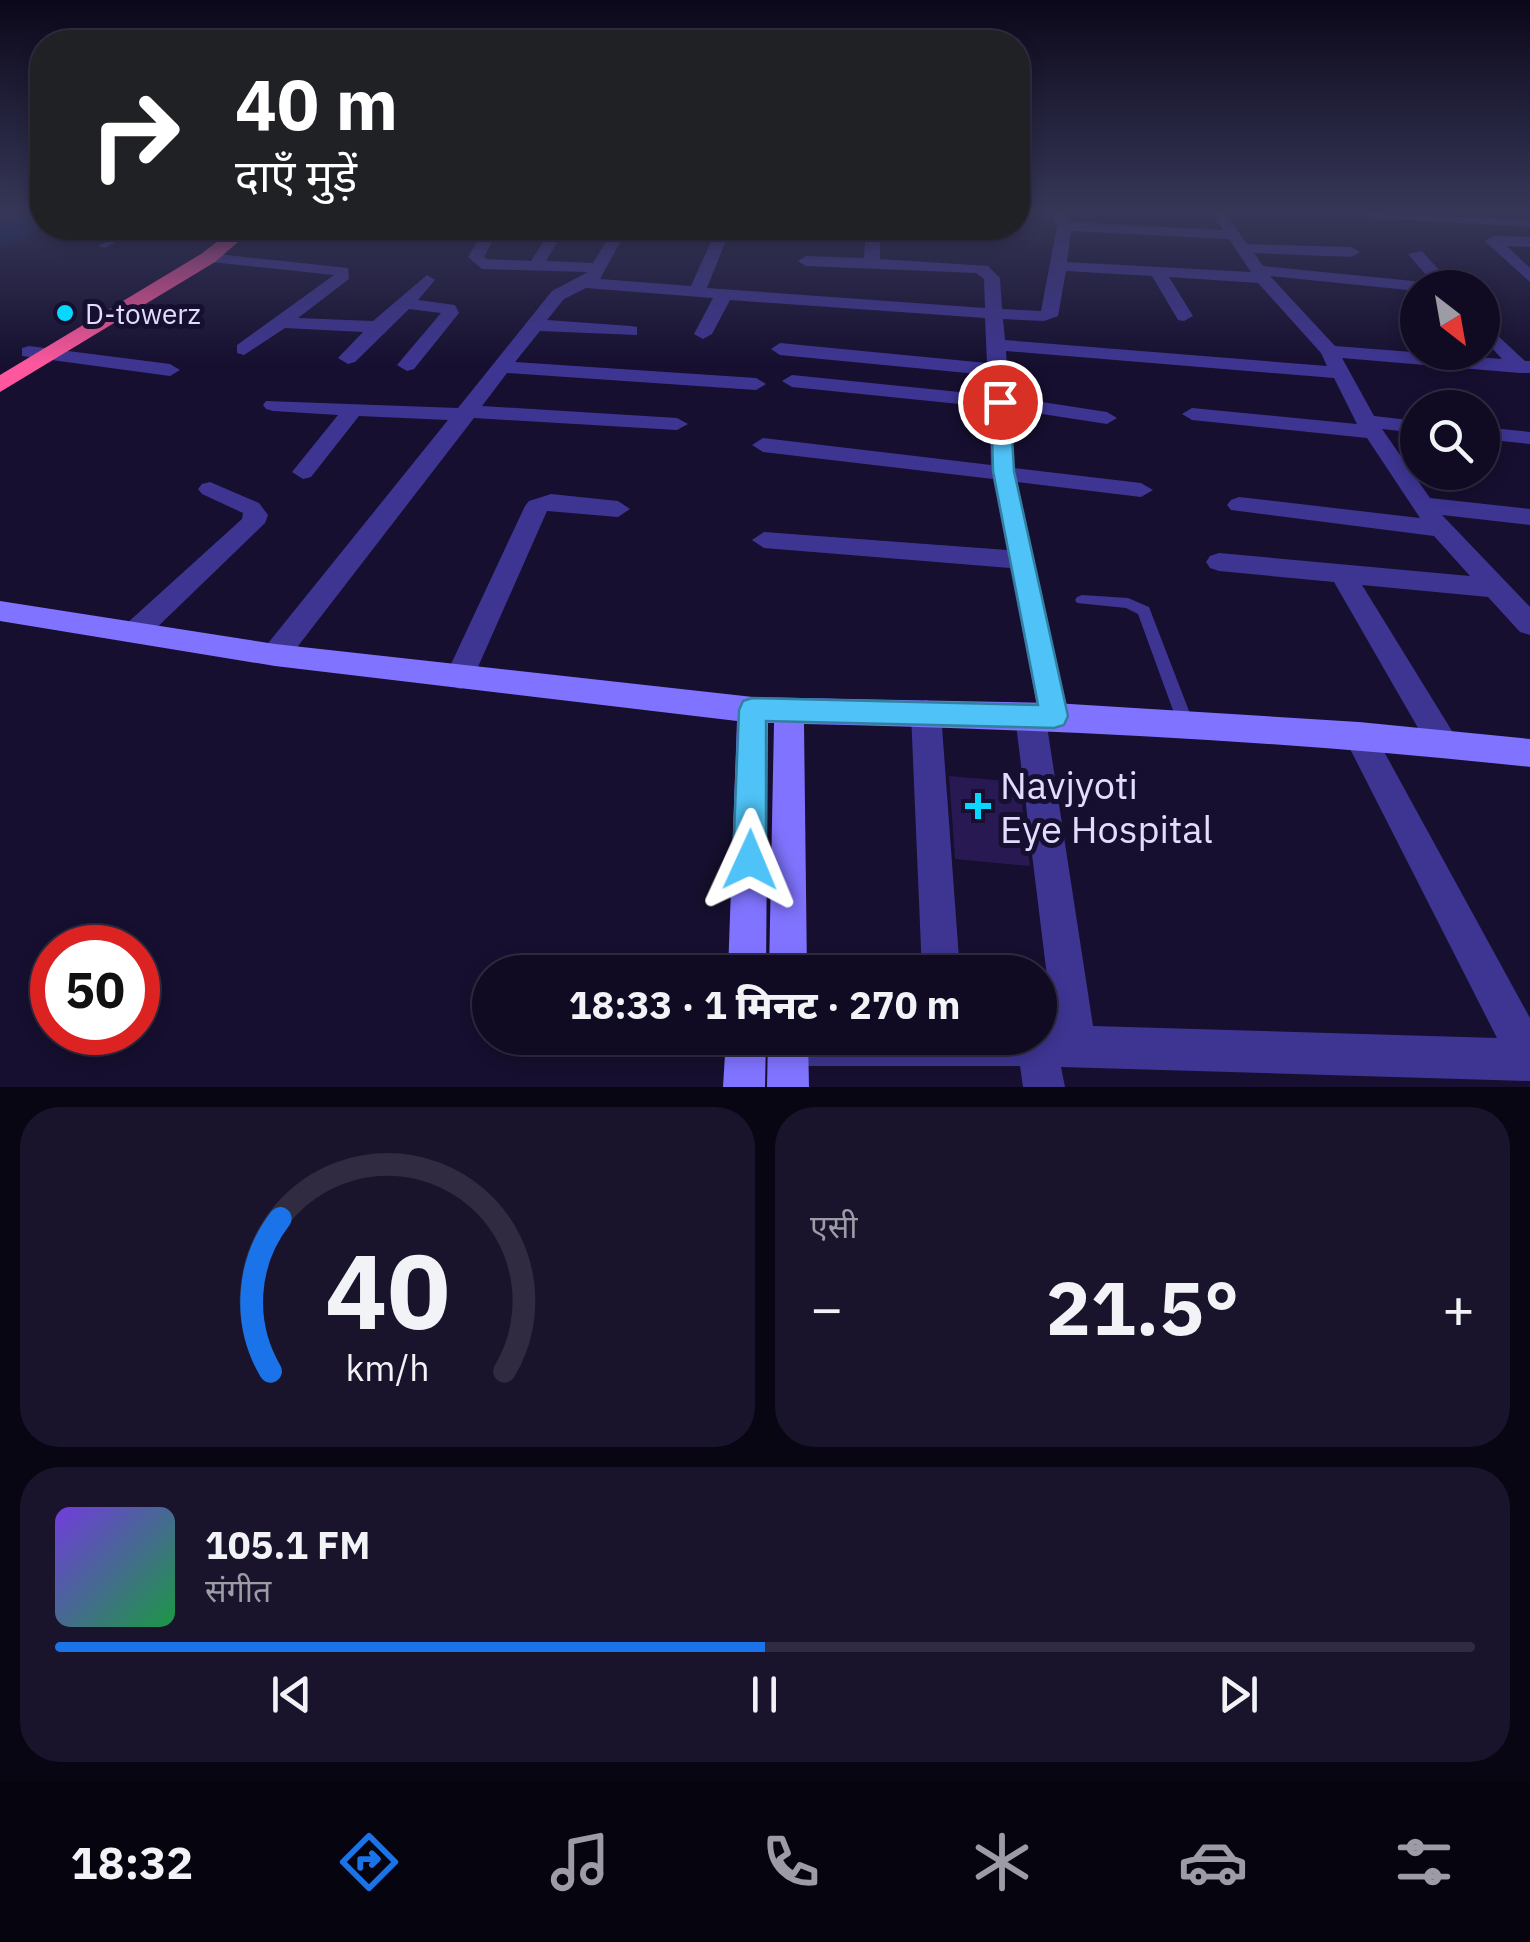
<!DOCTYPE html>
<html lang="hi">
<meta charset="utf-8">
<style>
body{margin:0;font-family:"IBM Plex Sans","Noto Sans Devanagari",sans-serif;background:#19142b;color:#f1f3f6;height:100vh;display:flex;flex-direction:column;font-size:38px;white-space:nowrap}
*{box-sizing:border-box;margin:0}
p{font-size:32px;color:#9c9ba6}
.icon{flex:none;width:55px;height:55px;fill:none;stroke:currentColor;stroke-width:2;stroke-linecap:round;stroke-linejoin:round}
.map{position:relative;height:1087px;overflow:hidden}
.side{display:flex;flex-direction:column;gap:20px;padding:20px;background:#090613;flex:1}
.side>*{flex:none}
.banner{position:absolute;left:30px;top:30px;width:1000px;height:210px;border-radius:40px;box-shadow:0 5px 15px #0003,0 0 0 2px #302b41;background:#202124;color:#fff;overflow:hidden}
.needle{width:65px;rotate:149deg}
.controls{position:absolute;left:1400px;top:270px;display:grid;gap:20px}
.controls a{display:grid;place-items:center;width:100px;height:100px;border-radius:50%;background:#100b23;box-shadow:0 5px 15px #0003,0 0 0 2px #302b41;font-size:50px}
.speed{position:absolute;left:30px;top:925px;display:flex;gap:20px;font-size:50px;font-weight:700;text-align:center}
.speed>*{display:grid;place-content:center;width:130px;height:130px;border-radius:50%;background:#100b23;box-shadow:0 5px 15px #0003,0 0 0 2px #302b41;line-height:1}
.speed .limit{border:15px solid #d22;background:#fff;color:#111}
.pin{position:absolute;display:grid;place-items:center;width:85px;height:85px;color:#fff;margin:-42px;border:5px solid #fff;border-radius:50%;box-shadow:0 2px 10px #0007}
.me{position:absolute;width:110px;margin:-55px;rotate:1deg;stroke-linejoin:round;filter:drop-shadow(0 0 8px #0008)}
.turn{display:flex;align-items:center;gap:35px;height:210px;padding:0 40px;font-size:45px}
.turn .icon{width:130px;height:130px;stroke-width:2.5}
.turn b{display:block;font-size:70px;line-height:85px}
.big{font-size:75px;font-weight:800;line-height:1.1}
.side .widget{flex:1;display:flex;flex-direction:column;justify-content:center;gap:15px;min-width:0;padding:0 35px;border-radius:40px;background:#19142b}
.side .dial{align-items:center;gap:0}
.dial svg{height:260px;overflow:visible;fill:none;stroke:#302b41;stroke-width:7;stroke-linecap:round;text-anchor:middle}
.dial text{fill:#f1f3f6;stroke:none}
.song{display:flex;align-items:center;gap:30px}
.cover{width:120px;height:120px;border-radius:15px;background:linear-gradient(135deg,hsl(260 70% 55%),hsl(140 70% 35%))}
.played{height:10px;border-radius:5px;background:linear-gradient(90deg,#1a73e8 50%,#302b41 50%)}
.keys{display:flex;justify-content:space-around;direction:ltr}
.heat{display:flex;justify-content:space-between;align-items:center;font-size:55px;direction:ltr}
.side .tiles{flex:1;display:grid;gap:20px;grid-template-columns:1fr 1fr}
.widget:last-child{grid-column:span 2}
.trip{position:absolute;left:472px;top:955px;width:585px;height:100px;border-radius:50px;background:#100b23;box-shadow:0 5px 15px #0003,0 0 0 2px #302b41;font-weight:800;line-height:100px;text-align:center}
.menu{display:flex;height:160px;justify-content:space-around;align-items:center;background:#06040e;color:#9c9ba6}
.menu .icon{width:70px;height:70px}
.menu .selected{color:#1a73e8}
.menu b{font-size:45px;color:#f1f3f6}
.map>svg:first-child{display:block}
.water{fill:#051c52}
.building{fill:#281952}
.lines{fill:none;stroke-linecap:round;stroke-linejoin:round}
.lane{fill:#3e3593;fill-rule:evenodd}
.street{fill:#3e3593;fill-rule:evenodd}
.secondary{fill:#8073ff;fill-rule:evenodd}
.highway{fill:#ff579d;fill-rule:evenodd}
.route{fill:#4fc3f7;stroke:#337fa1;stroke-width:2.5}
.poi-dot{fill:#08d7ff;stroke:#160f2f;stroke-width:4}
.labels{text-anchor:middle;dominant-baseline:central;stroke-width:10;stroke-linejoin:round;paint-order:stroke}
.far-poi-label{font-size:28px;fill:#e2dcff;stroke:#160f2f;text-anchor:start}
.near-poi-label{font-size:38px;fill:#e2dcff;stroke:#160f2f;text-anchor:start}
</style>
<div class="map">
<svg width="1530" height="1087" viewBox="0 0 1530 1087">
<rect width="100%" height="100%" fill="#160f2f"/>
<path class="water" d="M0,214H42V227L0,247Z"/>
<path class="building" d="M949,776L1019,782L1030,866L955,859Z"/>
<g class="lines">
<path class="lane" d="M131,228H140L105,248L98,246Z
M1082,595L1128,598L1149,607L1194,724L1191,729L1186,730L1181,729L1178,724L1138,614L1126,608L1077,603L1075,600L1077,597Z"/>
<path class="street" d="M1053,214H1067L1070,222L1223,230L1212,214H1226L1247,244L1352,247L1360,252L1352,257L1254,253L1263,266L1433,283L1408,254L1422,251L1455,288H1418V291L1270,276L1335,346L1502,359L1482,337V321L1525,361H1530V373H1520L1342,358L1374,416L1418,421V433L1382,429L1430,498L1530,509V525L1442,515L1530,607V635L1520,632L1488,597L1362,585L1460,744L1455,754L1444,758L1433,754L1334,582L1219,571L1210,568L1206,562L1210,556L1219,553L1470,576L1434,536L1231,510L1227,505L1231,500L1239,497L1420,518L1367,438L1192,420L1182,414L1192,408L1357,424L1334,378L1006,351L1009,397L1107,412L1117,418L1107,424L1010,409L1014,468L1141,483L1153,490L1141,497L1017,482L1069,716L1065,725L1047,726L1093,1026L1497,1038L1343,735L1348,726L1359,722L1370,726L1530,1018V1081L1061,1067L1065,1087H1023L1020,1066H788L773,1060L767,1045L771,1038H1040V1025H1053L1015,716L1019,707L1037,706L1010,568L764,548L752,540L764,532L1007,550L993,479L763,452L752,445L763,438L991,465L989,407L792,387L782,381L792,375L989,395L988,375L780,355L771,349L780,343L987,363L985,318L730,300L712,334L703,339L694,334L713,298L586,288L564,299L547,320L631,326L637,327V335L540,331L515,362L756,378L766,384L756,390L507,373L482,406L677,418L688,424L677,430L474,418L285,663L275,666L265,663L261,655L265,647L448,420L359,416L311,477L303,479L292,472L338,415L273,411L266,409L263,405L266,401L458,408L552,291L588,272L482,269L468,257L478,240L362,232L355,228L483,231L485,228H499L484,257L487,259L531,261L552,228H566L546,261L593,263L614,228H628L600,279L691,286L717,228H731L707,288L985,308L984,279L976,273L806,266L798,261L806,256L864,258L866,228H880V259L988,266L1000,278L1002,309L1041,311L1057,226ZM1071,231L1229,239L1251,272L1067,262ZM1066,271L1152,276L1178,320L1184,321L1193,316L1169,277L1258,283L1321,353L1327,366L1005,340L1003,319L1044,321L1058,316Z
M1366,214L1530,219V227L1373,218Z
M1493,236L1530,237V247L1507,246L1530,268V282L1488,244L1485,241Z
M208,253L348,268L349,279L298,318L373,321L427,275L435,280L418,300L455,305L459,313L414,369L407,371L397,365L441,313L409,309L355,362L348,364L338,358L363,332L285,328L244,355L237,353V345L334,275L202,261L200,258Z
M29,346L170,364L180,370L170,376L22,356V348Z
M1482,427L1530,432V444L1482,439Z
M210,482L259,503L268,515L265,523L145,639L135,643L125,639L121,632L125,625L242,519L243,513L202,494L198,489L202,484Z
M551,494L618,501L630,509L618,517L547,511L470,685L460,689L450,685L445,677L525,506L529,501Z
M926,700L937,704L941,713L960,972H922L911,713L915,704Z"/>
<path class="secondary" d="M0,601L275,644L753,697L1054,703L1359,722L1530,739V767C1288,741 1047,729 804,724L807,972H769L774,723H768L766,972H728L737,721L275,666L0,621Z
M726,1038H766L765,1087H723Z
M768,1038H808L809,1087H767Z"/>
<path class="highway" d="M235,228H254L215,262L0,392V375L201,254Z"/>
</g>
<linearGradient id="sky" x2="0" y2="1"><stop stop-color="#0c081a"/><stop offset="0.58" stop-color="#363758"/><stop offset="1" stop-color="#363758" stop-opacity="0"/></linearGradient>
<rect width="1530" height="366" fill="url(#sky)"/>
<path class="route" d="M1000,397L1010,402L1014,471L1068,716L1064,725L1054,728L766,721V860L761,871L750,875L738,871L733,860L739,710L743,701L752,698L1038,705L993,471L991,402Z"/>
<g class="poi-dot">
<circle cx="65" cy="313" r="10"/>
<path d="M973 791h10v10h10v10h-10v10h-10v-10h-10v-10h10z"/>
</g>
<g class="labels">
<g class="far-poi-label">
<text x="85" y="313">D-towerz</text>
</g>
<g class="near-poi-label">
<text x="1000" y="784">Navjyoti<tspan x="1000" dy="44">Eye Hospital</tspan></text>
</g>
</g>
</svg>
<div class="controls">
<a><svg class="needle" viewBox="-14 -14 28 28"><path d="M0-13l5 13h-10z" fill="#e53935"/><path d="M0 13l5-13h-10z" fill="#9c9ba6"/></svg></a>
<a><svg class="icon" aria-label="search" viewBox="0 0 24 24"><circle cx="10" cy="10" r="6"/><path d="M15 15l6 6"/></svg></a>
</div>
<div class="speed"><div class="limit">50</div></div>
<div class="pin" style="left:1000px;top:402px;background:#d93025"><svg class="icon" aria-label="arrive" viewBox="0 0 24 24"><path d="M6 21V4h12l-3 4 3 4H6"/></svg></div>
<svg class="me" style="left:750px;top:860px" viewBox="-20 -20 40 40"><path d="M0-17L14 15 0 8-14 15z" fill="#4fc3f7" stroke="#fff" stroke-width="4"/></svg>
<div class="trip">18:33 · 1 मिनट · 270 m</div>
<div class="banner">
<div class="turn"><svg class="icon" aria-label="right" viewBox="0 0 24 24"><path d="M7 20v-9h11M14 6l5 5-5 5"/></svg><div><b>40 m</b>दाएँ मुड़ें</div></div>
</div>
</div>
<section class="side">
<div class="tiles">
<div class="widget dial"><svg viewBox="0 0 100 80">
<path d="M14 69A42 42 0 1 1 86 69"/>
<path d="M14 69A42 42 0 0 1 17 22" stroke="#1a73e8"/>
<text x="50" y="56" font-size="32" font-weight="700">40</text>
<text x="50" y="72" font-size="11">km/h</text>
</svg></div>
<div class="widget"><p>एसी</p>
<div class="heat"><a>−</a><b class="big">21.5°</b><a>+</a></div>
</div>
<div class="widget">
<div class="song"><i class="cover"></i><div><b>105.1 FM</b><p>संगीत</p></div></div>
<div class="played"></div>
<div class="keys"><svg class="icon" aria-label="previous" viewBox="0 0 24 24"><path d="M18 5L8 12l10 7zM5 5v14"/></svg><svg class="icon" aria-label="pause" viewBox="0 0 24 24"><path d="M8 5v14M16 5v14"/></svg><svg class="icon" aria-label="next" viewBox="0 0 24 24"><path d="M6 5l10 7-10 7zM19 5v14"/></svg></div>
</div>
</div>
</section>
<nav class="menu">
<b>18:32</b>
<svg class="icon selected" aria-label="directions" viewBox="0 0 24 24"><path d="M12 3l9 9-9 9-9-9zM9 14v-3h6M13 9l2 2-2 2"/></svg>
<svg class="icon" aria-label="music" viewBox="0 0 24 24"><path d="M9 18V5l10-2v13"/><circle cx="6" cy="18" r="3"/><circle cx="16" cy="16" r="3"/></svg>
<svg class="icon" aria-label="phone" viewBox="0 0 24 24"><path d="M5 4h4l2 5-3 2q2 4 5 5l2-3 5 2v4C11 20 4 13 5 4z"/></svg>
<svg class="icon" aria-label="climate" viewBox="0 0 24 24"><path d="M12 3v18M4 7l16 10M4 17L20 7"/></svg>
<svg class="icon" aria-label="car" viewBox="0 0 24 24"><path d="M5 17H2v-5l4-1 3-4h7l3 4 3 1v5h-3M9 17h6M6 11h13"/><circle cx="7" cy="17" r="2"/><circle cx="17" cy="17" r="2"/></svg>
<svg class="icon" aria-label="filters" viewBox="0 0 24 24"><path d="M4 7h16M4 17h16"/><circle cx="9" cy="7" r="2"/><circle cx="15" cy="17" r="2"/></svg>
</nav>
